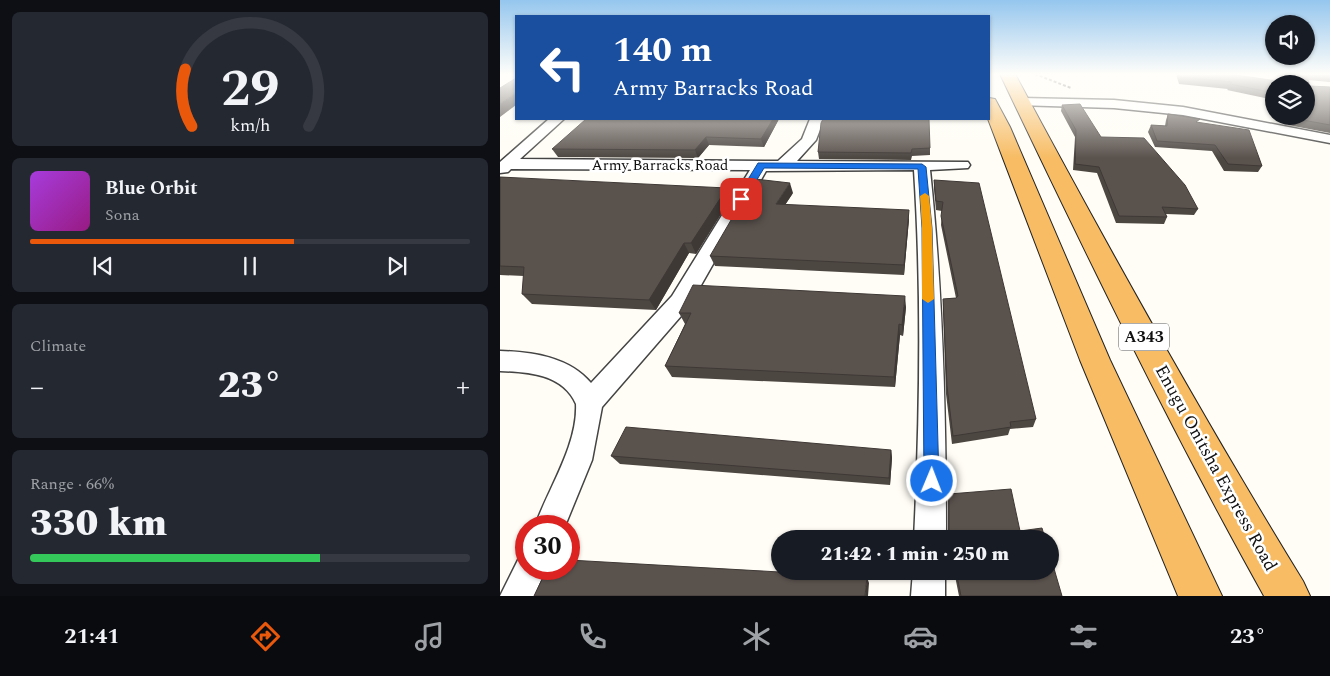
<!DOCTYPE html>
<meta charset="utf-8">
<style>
body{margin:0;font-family:Spectral,serif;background:#242831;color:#f1f3f6;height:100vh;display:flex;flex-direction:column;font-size:19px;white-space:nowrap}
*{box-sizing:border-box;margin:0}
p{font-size:16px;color:#9ea1a6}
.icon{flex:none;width:28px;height:28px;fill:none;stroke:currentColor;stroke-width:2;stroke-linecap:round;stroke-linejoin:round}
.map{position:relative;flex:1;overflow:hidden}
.side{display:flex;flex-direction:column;gap:12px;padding:12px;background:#0d0f14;width:500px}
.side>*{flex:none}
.top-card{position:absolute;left:15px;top:15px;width:475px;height:105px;border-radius:0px;box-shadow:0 1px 4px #0004;background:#1a4fa0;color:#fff;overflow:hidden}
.fabs{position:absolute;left:765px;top:15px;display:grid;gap:10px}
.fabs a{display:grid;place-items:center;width:50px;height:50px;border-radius:50%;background:#171b24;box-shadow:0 1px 4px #0004;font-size:25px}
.speed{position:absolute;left:15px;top:515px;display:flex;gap:10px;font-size:25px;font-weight:700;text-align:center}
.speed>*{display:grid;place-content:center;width:65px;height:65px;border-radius:50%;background:#171b24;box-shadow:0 1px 4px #0004;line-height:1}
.speed .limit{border:8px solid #d22;background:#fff;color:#111}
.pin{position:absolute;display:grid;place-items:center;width:42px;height:42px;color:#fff;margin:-21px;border-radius:10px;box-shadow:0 2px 8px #0006}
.me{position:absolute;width:55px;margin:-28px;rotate:1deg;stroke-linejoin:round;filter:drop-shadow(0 0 4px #0008)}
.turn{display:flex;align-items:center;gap:18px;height:105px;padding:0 15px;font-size:22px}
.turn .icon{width:65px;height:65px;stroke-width:2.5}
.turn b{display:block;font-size:35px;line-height:42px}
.big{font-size:38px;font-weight:800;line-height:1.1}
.side .card{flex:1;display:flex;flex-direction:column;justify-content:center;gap:8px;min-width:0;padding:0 18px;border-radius:8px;background:#242831}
.side .dial{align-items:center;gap:0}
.dial svg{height:130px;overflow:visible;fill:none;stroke:#363941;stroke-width:7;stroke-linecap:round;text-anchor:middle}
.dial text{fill:#f1f3f6;stroke:none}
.song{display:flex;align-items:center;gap:15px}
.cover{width:60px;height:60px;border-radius:8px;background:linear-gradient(135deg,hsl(280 70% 55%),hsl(310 70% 35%))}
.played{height:5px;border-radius:2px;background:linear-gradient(90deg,#ea580c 60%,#363941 60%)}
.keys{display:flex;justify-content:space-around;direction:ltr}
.heat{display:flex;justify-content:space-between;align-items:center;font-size:28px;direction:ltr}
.charge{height:8px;border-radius:4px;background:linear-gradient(90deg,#34c759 66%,#363941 0)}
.trip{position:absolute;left:271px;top:530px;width:288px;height:50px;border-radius:25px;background:#171b24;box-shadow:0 1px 4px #0004;font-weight:800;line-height:50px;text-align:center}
.menu{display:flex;height:80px;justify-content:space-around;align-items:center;background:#090b0e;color:#9ea1a6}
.menu .icon{width:35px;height:35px}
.menu .on{color:#ea580c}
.menu b{font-size:22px;color:#f1f3f6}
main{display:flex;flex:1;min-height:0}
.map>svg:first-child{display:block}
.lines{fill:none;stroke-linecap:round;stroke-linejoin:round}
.minor-casing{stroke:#444;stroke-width:3}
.trunk-casing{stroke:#222;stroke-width:2}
.path{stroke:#333;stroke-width:2;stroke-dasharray:3 2;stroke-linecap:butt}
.minor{fill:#fff;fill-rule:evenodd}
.trunk{fill:#f7bc64;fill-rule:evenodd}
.wall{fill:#4d4742}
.shaded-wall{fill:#3f3936}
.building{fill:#5a524d;stroke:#3f3936}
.route{fill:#1a73e8;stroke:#114b97}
.slow{fill:#f59e0b}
.labels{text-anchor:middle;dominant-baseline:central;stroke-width:5;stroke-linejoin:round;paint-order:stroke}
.far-street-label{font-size:15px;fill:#111;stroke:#fff}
.shield{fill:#fff;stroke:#585858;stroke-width:1}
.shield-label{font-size:16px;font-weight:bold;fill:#111}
.street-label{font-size:18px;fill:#111;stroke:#fff}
</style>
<main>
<section class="side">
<div class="card dial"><svg viewBox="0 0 100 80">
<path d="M14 69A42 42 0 1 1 86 69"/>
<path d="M14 69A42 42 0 0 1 10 34" stroke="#ea580c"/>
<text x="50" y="56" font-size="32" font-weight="700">29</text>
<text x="50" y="72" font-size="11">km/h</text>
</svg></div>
<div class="card">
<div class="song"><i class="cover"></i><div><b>Blue Orbit</b><p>Sona</p></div></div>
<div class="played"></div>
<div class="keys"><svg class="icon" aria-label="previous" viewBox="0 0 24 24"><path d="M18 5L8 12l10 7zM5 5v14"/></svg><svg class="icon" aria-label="pause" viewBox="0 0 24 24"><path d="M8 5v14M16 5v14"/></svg><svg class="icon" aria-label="next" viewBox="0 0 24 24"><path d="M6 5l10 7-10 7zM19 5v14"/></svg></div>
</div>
<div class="card"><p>Climate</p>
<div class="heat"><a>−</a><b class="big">23°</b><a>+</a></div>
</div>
<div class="card"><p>Range · 66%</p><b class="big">330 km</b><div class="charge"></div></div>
</section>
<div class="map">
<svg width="830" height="596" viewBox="0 0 830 596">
<rect width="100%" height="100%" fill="#fffdf5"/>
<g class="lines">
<defs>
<path id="minor" d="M522,98L614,100L683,107L830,135V143L683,115L614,108L517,105L515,102Z
M49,119H64L20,159L278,161L302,139L310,119H324L316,140L297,161L468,162L470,165L468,168L430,170C443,292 446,416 446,539H414C420,416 422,292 414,170L266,171L188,308L102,407L92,460L65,526H35C48,489 78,445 76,404C63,374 28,372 0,371V351C33,352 69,357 91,383L172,296L250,170L11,169L8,172L0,173V162Z
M26,554V569H46L34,596H0L19,558Z
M413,571H445V596H411Z"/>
<path id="trunk" d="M500,74H515C607,246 701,415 803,581L810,596H764C669,426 584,250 500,74Z
M489,98L495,99L510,127L610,360L722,596H678L580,360L488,119Z"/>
</defs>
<use href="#minor" class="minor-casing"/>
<use href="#trunk" class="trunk-casing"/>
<path class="path" d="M535,74L571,88"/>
<use href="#minor" class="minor"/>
<use href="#trunk" class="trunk"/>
</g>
<path class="wall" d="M676,74H729L777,81L794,79L793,78L766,74H830V82L808,80L810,86L830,87V133L788,125L792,116H806V84H774V100L727,90L728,89L679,84Z
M562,105L601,137L698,209L694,215L666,214L667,217L664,224L616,223L597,173L573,170L575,137L561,111Z
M668,114L698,123L762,166L758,172L724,171L712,151L655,147L648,132L651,125L665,126L666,120Z
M279,119L264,147L209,145L198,158L58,157L52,149Z
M323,119L430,148V155L412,156L411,160L319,159L318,152Z
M0,177L231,198L196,254L189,253L156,310L32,304L22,294L24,276L0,275Z
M434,180L536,419L533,427L510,429L508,435L452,444L446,394L443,308V299L456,298L441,225L442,211L436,210L434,189Z
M293,193L285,205L409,219L404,275L215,266L210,256Z
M406,307L403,336L400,335L395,387L172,377L165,366L185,324L179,313Z
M391,450L392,458L390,485L120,464L111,456Z
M449,494L520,531L545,539H448V501Z
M454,571H550L562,596H459Z"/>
<path class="shaded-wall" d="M809,74H810L806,80L799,83L803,77Z
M16,93V105L0,117V104Z
M273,119H279L264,147L261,139Z
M206,137L209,145L198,158L195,150Z
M290,183L293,193L279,214L276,204Z
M227,188L231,198L196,254L191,243Z
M409,210V219L404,275V265Z
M184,243L189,253L156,310L149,300Z
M405,296L406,307L403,336L402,325Z
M399,324L400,335L395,387L394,377Z
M391,450L392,458L390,485L389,478Z
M367,577L369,583L368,596H365Z"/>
<path class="building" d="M681,74H729L777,81L803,79L808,80L810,86L830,87V125L792,118L793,116H806V84H774V93L730,84L732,82L681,77Z
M800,74H809L803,77Z
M16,78V93L0,104V88Z
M580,104L601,137L644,138L685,185L698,209L662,207L667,217L619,216L599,167L575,164L576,130L562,105Z
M668,114L700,119L696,122L749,130L762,166L728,164L715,145L657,141L651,125L667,126Z
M86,119H273L261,139L206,137L195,150L52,149Z
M323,119H429L430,148L412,149L411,153L318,152L321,123Z
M0,177L227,188L191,243H184L149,300L22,294L24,267L0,266Z
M255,179L290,183L276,204L409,210L404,265L210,256Z
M434,180L479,183L536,419L510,422L511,427L453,436L447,386L443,299L456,298L458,296L441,216L443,202L436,201Z
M193,285L405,296L402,325L399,324L394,377L165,366L191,313H179Z
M126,427L391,450L389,478L111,456Z
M511,489L520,531L542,528L545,539H449V494Z
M550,555L562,596H461L456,571H550Z
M69,560L367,577L365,596H34L47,569H69Z"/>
<linearGradient id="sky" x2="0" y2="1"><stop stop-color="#95c6ee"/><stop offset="0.47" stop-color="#fffefa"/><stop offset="1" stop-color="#fffefa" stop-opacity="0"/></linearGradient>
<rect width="830" height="158" fill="url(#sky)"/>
<path class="route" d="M258,163L422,164L426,167L432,228L439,481L437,487L432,489L426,487L424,481L422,228L418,169L264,168L244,201H238L236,199Z"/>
<path class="slow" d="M425,193L429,196L432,228L434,299L428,303L422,299V228L420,196Z"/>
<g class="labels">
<g class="far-street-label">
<text x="160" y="165">Army Barracks Road</text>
</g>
<rect class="shield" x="619" y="323.5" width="50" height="27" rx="4"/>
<g class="shield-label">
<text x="644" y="337">A343</text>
</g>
<g class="street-label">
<text transform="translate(716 468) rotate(61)">Enugu Onitsha Express Road</text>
</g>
</g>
</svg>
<div class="fabs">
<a><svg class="icon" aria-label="sound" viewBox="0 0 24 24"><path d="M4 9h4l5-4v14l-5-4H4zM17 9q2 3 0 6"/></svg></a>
<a><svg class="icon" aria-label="layers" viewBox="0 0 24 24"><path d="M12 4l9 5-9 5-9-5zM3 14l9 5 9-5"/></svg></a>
</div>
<div class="speed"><div class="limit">30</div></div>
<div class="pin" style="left:241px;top:199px;background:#d93025"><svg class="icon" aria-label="arrive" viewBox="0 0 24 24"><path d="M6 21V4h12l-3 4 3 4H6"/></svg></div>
<svg class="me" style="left:432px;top:481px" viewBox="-20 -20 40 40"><circle r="17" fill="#1a73e8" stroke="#fff" stroke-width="3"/><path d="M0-11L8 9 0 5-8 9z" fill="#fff"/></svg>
<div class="trip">21:42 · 1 min · 250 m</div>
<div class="top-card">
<div class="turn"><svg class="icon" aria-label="left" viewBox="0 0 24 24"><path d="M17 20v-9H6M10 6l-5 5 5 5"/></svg><div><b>140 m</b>Army Barracks Road</div></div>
</div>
</div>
</main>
<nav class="menu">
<b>21:41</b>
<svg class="icon on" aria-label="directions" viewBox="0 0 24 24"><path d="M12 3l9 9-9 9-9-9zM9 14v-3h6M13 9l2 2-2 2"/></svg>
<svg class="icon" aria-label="music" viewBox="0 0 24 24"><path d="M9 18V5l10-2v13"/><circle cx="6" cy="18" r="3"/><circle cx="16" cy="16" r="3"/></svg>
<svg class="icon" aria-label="phone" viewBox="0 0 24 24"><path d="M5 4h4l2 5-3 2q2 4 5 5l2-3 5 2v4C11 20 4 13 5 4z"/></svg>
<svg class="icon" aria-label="climate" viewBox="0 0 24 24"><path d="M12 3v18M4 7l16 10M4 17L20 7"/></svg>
<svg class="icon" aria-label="car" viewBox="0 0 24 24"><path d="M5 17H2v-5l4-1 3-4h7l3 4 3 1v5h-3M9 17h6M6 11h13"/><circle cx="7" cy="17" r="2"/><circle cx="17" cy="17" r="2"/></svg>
<svg class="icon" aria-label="filters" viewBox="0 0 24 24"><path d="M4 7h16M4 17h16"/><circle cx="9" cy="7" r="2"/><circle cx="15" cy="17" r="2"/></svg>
<b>23°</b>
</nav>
